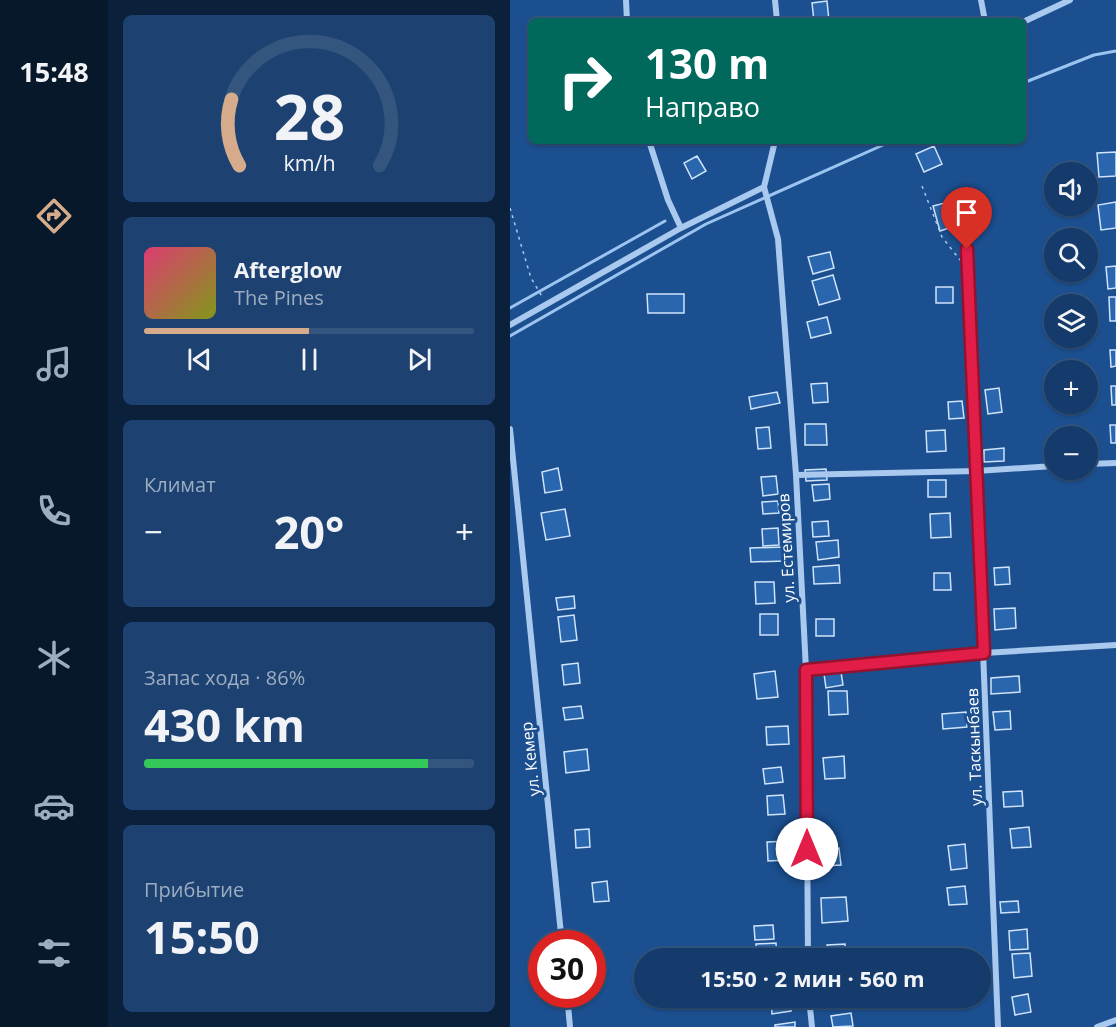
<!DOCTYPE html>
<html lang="ru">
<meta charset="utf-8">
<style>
body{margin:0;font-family:"Open Sans",sans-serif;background:#1d4271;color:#f1f3f6;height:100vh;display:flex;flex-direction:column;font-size:22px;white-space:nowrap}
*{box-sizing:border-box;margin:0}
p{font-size:20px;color:#9dadc1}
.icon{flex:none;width:33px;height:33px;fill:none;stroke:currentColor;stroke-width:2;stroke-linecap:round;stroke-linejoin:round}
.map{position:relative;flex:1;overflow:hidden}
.drawer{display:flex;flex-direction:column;gap:15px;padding:15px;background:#0b203b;width:402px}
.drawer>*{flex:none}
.guide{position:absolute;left:18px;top:18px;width:498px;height:126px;border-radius:9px;box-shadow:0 2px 4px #0004,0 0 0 2px #33557e;background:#00695c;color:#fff;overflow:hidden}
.tools{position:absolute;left:534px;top:162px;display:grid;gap:12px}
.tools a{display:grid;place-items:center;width:54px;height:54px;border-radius:50%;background:#143b6b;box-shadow:0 2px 4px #0004,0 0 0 2px #33557e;font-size:30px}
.speed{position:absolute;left:18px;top:930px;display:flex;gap:12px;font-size:30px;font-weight:700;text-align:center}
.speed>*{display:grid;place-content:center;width:78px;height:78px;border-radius:50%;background:#143b6b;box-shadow:0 2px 4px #0004,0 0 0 2px #33557e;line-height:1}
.speed .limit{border:9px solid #d22;background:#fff;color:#111}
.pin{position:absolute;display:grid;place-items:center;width:51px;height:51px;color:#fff;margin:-62px -26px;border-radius:50% 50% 50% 0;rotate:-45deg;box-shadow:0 0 6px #0007}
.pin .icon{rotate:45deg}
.me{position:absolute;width:66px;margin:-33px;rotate:0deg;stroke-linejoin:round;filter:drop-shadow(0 0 4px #0008)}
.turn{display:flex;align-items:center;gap:21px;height:126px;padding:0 18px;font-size:27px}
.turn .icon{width:78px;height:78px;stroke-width:2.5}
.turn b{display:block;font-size:42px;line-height:51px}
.big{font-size:45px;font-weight:700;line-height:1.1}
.drawer .tile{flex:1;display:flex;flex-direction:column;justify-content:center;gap:9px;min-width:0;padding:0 21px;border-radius:9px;background:#1d4271}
.drawer .dial{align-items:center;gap:0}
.dial svg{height:156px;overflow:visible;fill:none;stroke:#33557e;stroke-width:7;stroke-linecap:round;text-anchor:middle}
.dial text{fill:#f1f3f6;stroke:none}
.song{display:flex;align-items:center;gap:18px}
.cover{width:72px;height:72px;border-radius:9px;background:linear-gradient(135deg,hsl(340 70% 55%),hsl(70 70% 35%))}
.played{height:6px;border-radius:3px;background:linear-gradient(90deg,#d6ab8b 50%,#33557e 50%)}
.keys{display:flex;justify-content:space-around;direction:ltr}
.heat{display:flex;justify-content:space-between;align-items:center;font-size:33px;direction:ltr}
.charge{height:9px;border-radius:4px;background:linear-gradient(90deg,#34c759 86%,#33557e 0)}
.trip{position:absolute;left:124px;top:948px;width:357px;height:60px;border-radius:30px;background:#143b6b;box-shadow:0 2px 4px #0004,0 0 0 2px #33557e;font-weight:700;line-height:60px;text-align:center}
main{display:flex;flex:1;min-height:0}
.menu{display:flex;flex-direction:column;width:108px;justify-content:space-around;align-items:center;background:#08182b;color:#9dadc1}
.menu .icon{width:42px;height:42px}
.menu .current{color:#d6ab8b}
.menu b{font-size:27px;color:#f1f3f6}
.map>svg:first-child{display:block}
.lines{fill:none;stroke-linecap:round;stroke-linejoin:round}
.stream{stroke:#9cc4f0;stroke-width:3}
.building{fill:#2a66ad;stroke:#cfe3fa;stroke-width:1.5}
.path{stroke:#a9c9ee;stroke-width:1.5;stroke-dasharray:3 4.5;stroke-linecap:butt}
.street{stroke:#a9c9ee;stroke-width:6}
.route-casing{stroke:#92132f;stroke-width:15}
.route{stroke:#e11d48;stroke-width:10}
.labels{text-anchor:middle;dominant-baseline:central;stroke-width:6;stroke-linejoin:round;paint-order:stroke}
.street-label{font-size:16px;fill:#fff;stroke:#1b4f8f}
</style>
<main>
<nav class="menu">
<b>15:48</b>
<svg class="icon current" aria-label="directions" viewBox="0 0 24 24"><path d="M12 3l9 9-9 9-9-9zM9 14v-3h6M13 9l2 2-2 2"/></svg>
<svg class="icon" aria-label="music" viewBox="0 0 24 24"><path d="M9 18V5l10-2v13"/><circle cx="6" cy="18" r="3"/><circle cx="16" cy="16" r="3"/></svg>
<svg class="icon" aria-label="phone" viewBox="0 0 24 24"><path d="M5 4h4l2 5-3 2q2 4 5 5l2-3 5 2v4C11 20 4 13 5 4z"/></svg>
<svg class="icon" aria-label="climate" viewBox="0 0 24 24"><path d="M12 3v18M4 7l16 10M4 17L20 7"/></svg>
<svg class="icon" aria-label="car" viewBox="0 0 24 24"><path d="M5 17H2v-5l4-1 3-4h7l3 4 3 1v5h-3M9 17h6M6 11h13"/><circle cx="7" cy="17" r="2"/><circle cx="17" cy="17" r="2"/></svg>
<svg class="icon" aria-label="filters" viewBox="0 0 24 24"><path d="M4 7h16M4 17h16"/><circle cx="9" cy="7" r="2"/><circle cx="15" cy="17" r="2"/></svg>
</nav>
<section class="drawer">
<div class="tile dial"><svg viewBox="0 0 100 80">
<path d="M14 69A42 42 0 1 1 86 69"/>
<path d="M14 69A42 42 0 0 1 10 35" stroke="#d6ab8b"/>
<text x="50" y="56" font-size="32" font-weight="700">28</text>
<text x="50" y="72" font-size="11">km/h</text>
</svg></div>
<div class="tile">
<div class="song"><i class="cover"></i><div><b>Afterglow</b><p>The Pines</p></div></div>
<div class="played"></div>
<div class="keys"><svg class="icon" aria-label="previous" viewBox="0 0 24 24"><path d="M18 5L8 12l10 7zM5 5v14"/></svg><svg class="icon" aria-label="pause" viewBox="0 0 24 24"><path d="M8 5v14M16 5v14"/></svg><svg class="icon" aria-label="next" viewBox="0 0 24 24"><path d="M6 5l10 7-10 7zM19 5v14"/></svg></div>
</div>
<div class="tile"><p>Климат</p>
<div class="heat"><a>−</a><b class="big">20°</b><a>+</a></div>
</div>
<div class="tile"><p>Запас хода · 86%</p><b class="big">430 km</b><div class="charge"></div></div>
<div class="tile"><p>Прибытие</p><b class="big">15:50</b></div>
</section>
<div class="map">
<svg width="606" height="1027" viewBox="0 0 606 1027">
<rect width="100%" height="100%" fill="#1b4f8f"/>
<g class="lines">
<path class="stream" d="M513,83L584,55L606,51
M0,308L155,221
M0,336L196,224L382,141"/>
</g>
<path class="building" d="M317,1L319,21H304L302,3Z
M424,146L432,164L414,172L406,154Z
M606,152V176L589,177L587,153Z
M187,156L196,171L182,179L174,163Z
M606,202V228L591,230L588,205Z
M435,203L442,227L430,231L423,206Z
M320,252L324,268L303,274L298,257Z
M606,266V288L598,289L596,267Z
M323,275L330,299L309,305L302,281Z
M426,287H443V303H426Z
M137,294H174V313H138Z
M599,297H606V321H600Z
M317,317L321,333L301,338L297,322Z
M600,350H606V366L601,367Z
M317,383L318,402L303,403L301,384Z
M601,386H606V405H602Z
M489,388L492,412L478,414L475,390Z
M267,392L270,403L241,409L239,397Z
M452,401L454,418L439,419L438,402Z
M295,424H316L317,445H295Z
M600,425H606V443H601Z
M259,427L261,448L248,449L246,428Z
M435,430L436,451L417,452L416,431Z
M494,448V461L474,462V450Z
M48,468L52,490L35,493L32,472Z
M316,469L317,480L296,481L295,470Z
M266,476L268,494L253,496L251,477Z
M418,480H436V497H418Z
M319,484L320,499L304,501L302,485Z
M268,501L269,513L253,514L252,502Z
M55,509L60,536L36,540L31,513Z
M440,513L441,537L421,538L420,514Z
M318,521L319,536L303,537L302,522Z
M268,528L269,545L253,546L252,529Z
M328,540L329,557L308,560L306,542Z
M274,547L275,561L241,562L240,548Z
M329,565L330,583L304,584L303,567Z
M499,567L500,584L485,585L484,568Z
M424,573H440L441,590H424Z
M245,582H264L265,603L246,604Z
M64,596L65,608L48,610L46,598Z
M505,608L506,628L485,630L484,609Z
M250,614H268V635H250Z
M64,615L67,640L51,642L48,617Z
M306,619H324V636H306Z
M68,663L70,683L54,685L52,665Z
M265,671L268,697L247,699L244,674Z
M331,672L333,685L316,688L314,674Z
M509,676L510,692L481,694V678Z
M318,691H337L338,714L319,715Z
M71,706L73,718L55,720L53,708Z
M500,711L501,729L485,730L483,712Z
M456,712L457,727L433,729L432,714Z
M278,726L279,744L257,745L256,727Z
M77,749L79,770L56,773L54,752Z
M334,756L335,778L315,779L313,758Z
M271,767L273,782L255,784L253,769Z
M512,791L513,806L494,807L493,792Z
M273,795L275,814L258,815L257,796Z
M519,827L521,847L502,848L500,829Z
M79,829L80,847L66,848L65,830Z
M278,841L279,860L258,861L257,842Z
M455,844L457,868L441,870L438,846Z
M329,848L331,865L313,866L312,849Z
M97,881L99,901L84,902L82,883Z
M455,886L457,904L439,905L437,888Z
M336,897L338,921L312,923L311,898Z
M508,901L509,912L491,913L490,902Z
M263,925L264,939L245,940L244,926Z
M517,929L518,949L500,950L499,931Z
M266,943L267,958H247L246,944Z
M335,944L336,958H318L317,945Z
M520,953L522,976L504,978L502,954Z
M518,994L521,1012L505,1015L502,997Z
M261,998H280L281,1011L262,1014Z
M341,1013L343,1026L323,1027L321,1016Z
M285,1022V1027H265V1025Z"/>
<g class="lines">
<path class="path" d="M412,186L432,237L450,260
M0,208L21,278L33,298"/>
<path class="street" d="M116,0L117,21
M265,0L267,21
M471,0L475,21
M513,22L560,0
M139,141L158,200L171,228
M265,141L254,187L268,239L286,475L296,670L298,958
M457,249L488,1027
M0,325L171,228L254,187
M0,429L52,944
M578,464L606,463
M286,475L466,471L544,466
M296,670L474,653L606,645
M57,994L60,1027
M299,998L302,1027
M587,1027L606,1020"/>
</g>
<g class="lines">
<defs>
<path id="route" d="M297,849L296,670L474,653L457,249"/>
</defs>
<use href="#route" class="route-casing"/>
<use href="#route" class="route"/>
</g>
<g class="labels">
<g class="street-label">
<text transform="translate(276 548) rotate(-93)">ул. Естемиров</text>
<text transform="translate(464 747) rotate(-92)">ул. Таскынбаев</text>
<text transform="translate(20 759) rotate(-96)">ул. Кемер</text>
</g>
</g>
</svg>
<div class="tools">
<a><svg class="icon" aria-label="sound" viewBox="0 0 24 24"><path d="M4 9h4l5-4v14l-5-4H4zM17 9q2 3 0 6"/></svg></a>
<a><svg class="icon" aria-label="search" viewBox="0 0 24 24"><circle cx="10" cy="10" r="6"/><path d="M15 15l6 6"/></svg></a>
<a><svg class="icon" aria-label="layers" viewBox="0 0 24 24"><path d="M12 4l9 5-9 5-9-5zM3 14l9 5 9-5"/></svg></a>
<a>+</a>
<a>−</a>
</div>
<div class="speed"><div class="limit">30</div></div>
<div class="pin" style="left:457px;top:249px;background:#d93025"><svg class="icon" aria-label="arrive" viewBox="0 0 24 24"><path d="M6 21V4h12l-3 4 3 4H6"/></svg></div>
<svg class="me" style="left:297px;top:849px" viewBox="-20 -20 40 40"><circle r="19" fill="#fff"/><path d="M0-13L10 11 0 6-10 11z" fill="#e11d48"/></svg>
<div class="trip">15:50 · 2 мин · 560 m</div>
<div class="guide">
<div class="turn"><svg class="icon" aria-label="right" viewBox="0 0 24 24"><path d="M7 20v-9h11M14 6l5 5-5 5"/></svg><div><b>130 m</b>Направо</div></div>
</div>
</div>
</main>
